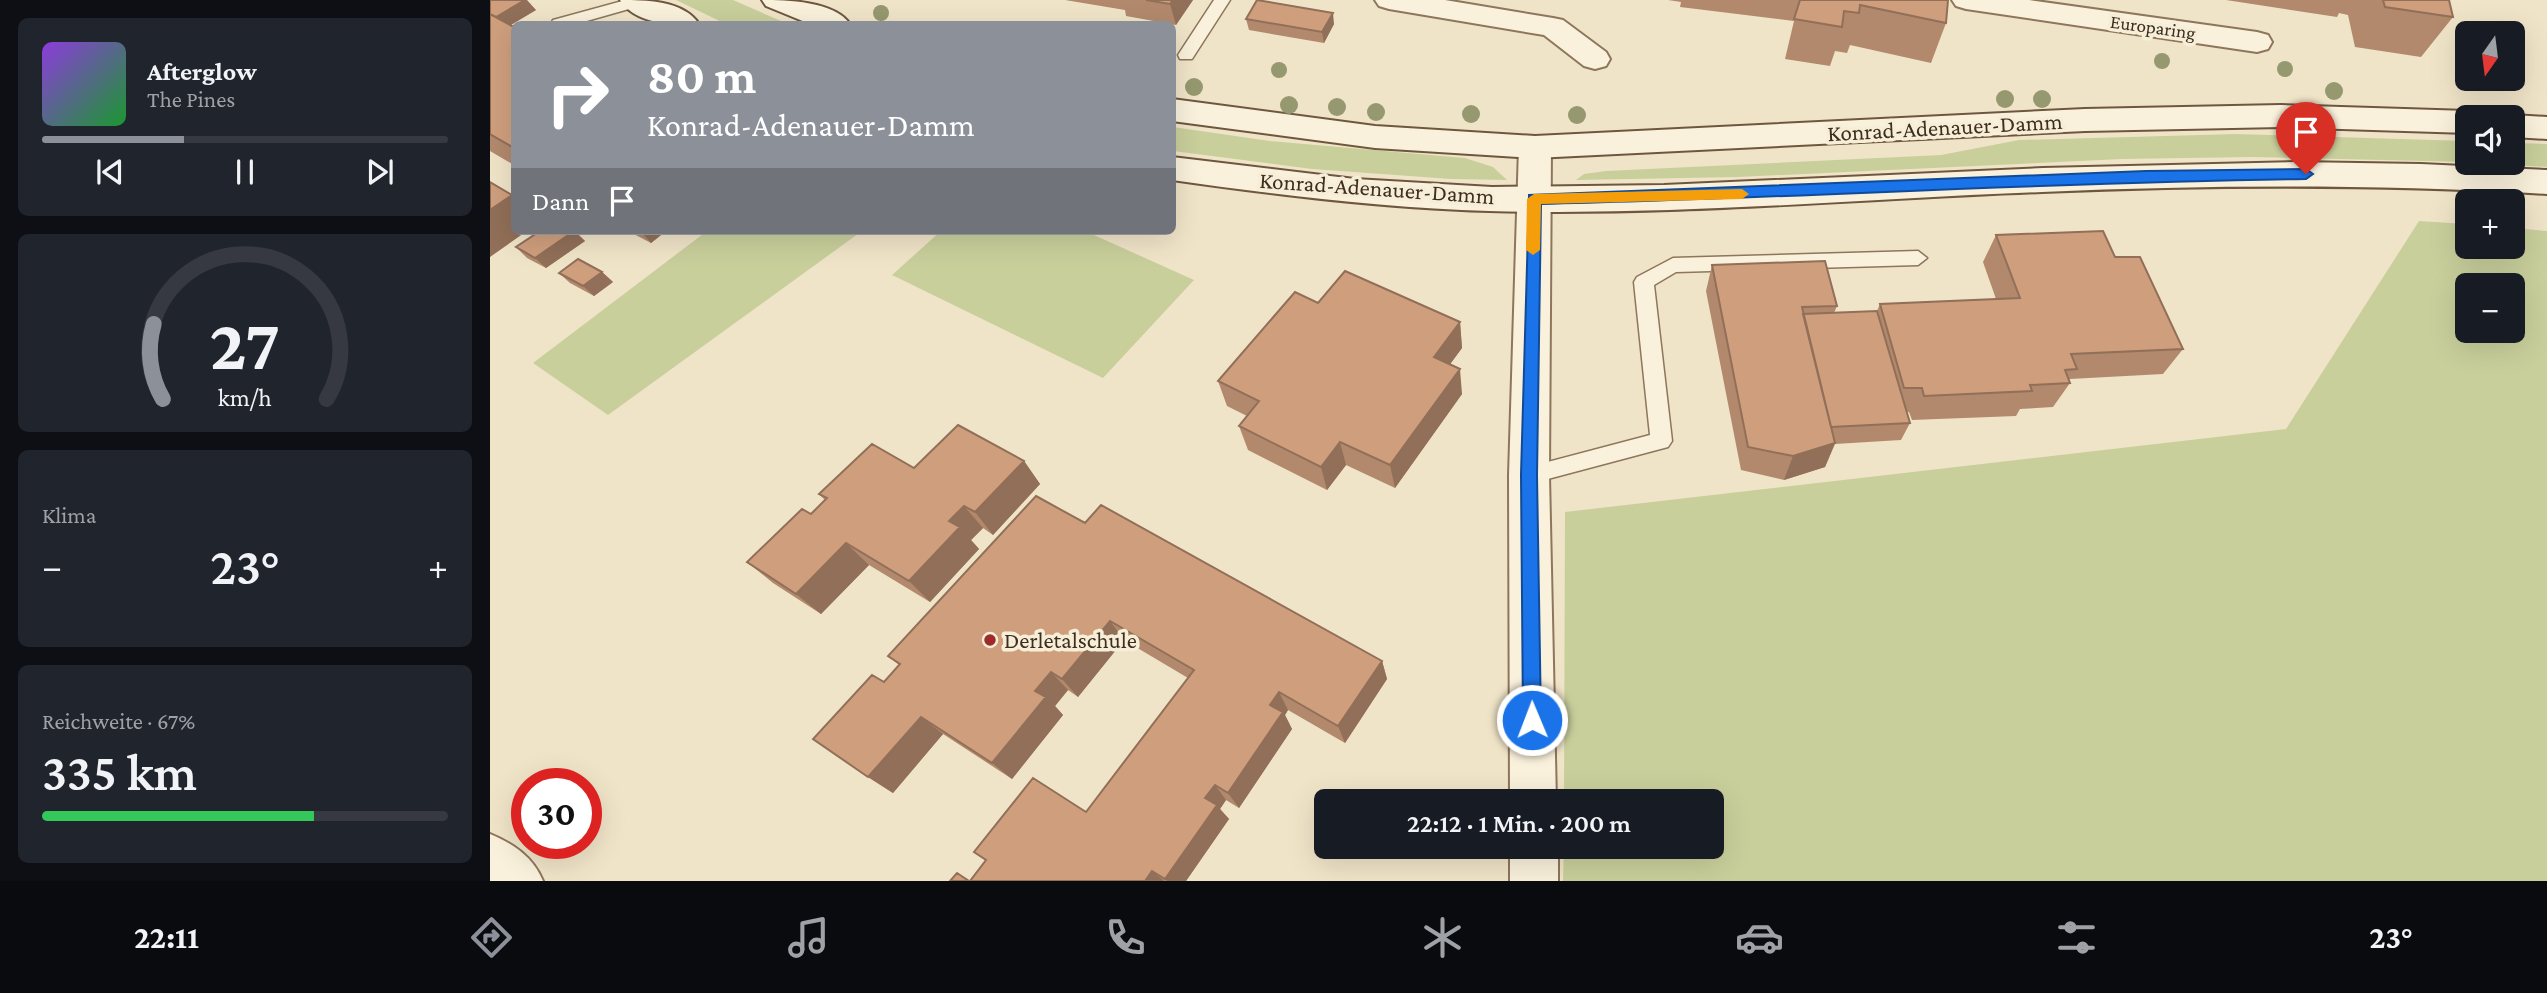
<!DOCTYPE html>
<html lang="de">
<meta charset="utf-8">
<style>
body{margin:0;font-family:"Crimson Pro",serif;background:#20242c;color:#f1f3f6;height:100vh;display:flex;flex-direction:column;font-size:26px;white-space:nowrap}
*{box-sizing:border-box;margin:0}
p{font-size:23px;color:#9ea1a6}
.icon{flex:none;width:38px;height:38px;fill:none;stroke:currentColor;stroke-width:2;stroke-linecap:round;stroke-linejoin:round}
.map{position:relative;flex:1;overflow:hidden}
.sheet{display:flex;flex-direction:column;gap:18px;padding:18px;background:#0d0f14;width:490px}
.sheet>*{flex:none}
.top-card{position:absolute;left:21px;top:21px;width:665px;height:214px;border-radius:10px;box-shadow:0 7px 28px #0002;background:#8c9099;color:#fff;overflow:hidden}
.needle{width:46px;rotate:194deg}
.tools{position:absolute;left:1965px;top:21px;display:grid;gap:14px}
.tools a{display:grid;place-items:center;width:70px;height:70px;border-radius:10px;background:#171b24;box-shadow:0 7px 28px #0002;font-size:35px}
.speed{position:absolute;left:21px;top:768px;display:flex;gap:14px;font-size:35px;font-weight:700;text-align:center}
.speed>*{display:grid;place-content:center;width:91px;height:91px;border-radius:50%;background:#171b24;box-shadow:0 7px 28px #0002;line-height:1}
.speed .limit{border:10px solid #d22;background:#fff;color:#111}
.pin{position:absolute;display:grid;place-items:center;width:60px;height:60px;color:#fff;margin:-72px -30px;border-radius:50% 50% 50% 0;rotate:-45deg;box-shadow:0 0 7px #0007}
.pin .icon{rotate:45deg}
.me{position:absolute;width:77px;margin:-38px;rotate:359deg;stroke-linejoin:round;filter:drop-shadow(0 0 5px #0008)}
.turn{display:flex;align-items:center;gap:24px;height:147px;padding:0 21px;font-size:32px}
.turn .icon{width:91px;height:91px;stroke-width:2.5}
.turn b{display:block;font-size:49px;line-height:60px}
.then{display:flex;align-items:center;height:66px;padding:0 21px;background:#0003;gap:14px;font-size:26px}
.big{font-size:52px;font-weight:600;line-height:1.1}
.sheet .widget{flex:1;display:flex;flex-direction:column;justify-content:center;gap:10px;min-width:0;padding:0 24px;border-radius:10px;background:#20242c}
.sheet .dial{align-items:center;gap:0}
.dial svg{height:182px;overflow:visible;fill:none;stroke:#363941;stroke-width:7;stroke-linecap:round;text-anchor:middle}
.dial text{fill:#f1f3f6;stroke:none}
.song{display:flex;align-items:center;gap:21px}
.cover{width:84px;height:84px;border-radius:10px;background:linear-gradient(135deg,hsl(270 70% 55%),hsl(130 70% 35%))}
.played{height:7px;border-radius:4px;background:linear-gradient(90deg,#8c9099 35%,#363941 35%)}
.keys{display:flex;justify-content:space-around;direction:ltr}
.heat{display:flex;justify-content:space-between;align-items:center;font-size:38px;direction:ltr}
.charge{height:10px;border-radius:5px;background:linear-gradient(90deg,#34c759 67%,#363941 0)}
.trip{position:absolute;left:824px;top:789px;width:410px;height:70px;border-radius:10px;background:#171b24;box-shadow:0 7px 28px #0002;font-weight:600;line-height:70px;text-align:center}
.tabs{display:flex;height:112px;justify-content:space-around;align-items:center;background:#090b0e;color:#9ea1a6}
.tabs .icon{width:49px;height:49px}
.tabs .active{color:#8c9099}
.tabs b{font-size:32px;color:#f1f3f6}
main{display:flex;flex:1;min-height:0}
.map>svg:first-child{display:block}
.green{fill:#c9cf9b;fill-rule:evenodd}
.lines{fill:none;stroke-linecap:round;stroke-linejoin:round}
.lane-casing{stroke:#8d765c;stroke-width:3}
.street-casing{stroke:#8d765c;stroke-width:4}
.secondary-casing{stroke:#6f573f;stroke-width:4}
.lane{fill:#faf1dc;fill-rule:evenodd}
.street{fill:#faf1dc;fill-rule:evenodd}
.secondary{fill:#faf1dc;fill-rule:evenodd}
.tree{fill:#96986f}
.wall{fill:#b2896c}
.shaded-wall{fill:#916f58}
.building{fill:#cf9f7d;stroke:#916f58;stroke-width:2}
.route{fill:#1a73e8;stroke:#114b97;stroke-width:2}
.slow{fill:#f59e0b}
.poi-dot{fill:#9e2a2b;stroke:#f7eed8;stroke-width:2.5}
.labels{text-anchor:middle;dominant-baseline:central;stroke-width:7;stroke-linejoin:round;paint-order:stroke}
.far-street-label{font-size:19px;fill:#3d2e20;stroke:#f7eed8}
.street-label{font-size:23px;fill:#3d2e20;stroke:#f7eed8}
.poi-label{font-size:23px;fill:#3d2e20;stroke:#f7eed8;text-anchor:start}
</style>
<main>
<section class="sheet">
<div class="widget">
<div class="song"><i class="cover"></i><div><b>Afterglow</b><p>The Pines</p></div></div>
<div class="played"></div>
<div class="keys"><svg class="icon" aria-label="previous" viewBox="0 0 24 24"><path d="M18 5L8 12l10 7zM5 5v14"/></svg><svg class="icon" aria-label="pause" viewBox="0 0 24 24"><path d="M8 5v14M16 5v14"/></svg><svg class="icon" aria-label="next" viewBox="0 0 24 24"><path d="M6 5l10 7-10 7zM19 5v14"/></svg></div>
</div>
<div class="widget dial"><svg viewBox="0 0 100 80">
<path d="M14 69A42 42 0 1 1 86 69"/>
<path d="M14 69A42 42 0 0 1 10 36" stroke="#8c9099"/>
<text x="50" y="56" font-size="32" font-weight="700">27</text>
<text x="50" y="72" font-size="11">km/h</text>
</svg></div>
<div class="widget"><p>Klima</p>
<div class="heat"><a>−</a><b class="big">23°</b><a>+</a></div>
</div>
<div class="widget"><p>Reichweite · 67%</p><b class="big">335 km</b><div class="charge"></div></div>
</section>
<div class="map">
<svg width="2057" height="881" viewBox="0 0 2057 881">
<rect width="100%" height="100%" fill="#f0e4c8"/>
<path class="green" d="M186,0H243L298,24H236Z
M683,127L780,141L975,158L1003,167L1017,180L961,179L822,169L683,151Z
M1746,134L1977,141V162L1763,157L1632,159L1248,177L1086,180L1094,174L1116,171L1451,155L1529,140Z
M2023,143L2057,144V167L1988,163H2023Z
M1929,221L1977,224L1978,247H2023V228L2057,231V881H1073L1074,847H1222V802L1074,801L1075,512L1796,429ZM1978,285H2023V331H1978Z
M217,231H372L118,415L43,363Z
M451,231H595L704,280L613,378L402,275Z"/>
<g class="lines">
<defs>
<path id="lane" d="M136,0L155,2L153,5L86,24H61L63,20Z
M724,0H740L702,59H690L688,55Z
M1428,251L1437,258L1428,265L1186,272L1164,285L1182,441L1178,447L1039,484L1031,481L1028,475L1031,469L1160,435L1144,282L1147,277L1183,258Z"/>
<path id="street" d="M885,0H955L1063,18L1073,20L1116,52L1120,59L1116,66L1105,69L1094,66L1054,35L899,9L889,6Z
M1462,0H1539L1767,32L1778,35L1782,42L1778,49L1767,52L1476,9L1466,6Z
M1045,136L1056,139L1061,147L1059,475L1066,802H1020L1019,475L1029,147L1034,139Z
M0,834C24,844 43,857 53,881H0Z
M1020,847H1068V881H1020Z"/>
<path id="secondary" d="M130,0C155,0 193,0 209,24C184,26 145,24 130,0Z
M272,0C297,0 344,1 360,24H320L276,6Z
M682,99L885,126L1045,136L1595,109L1791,105L1978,111L1991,117H1978V133L1791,127L1595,131L1045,158L885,148L682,121Z
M2023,115L2057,117V139L2023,137V117H2016Z
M682,157L865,179L1002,187L1174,185L1553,168L1805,162L1931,164L2057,170V194C1888,184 1721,185 1552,192C1368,199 1183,216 999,211C893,208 788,195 682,180Z"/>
</defs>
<use href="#lane" class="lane-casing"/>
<use href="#street" class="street-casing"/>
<use href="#secondary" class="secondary-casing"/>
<use href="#lane" class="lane"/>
<use href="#street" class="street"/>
<use href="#secondary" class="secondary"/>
</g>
<g class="tree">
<circle cx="391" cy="13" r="8"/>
<circle cx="1672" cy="61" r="8"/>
<circle cx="1795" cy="69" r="8"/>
<circle cx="789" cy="70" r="8"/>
<circle cx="704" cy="87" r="9"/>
<circle cx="1844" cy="91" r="9"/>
<circle cx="1515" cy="99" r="9"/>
<circle cx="1552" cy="99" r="9"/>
<circle cx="799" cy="105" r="9"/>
<circle cx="847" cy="107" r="9"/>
<circle cx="886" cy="112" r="9"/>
<circle cx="981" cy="114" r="9"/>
<circle cx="1087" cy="115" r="9"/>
</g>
<path class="wall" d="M0,0L46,10L21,25L24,27V165L0,151Z
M575,0H703L686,25L636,16L635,10Z
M1178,0H1458L1456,23L1441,63L1360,45L1357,53L1345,51L1340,66L1295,59L1304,21L1190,7L1191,2Z
M1736,0H1959L1963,17L1931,57L1865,47L1858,15L1849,13L1847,17Z
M756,19L844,24L834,43L759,30Z
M50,231H85L95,241L56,268L37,258L26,247Z
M138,231H176L161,243Z
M1506,235L1625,257L1693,349L1673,374L1580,379L1579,380L1580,383L1563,407L1530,409L1526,416L1422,420L1419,412H1417L1420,423L1411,440L1345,444L1335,467L1294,480L1251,470L1216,291L1222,265L1347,306L1344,313L1387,311L1390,304L1506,299L1493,262Z
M112,272L123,282L104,296L80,283L69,273Z
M828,303L970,322L972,348L960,364L972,394L905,488L856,465L837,490L758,450L749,426L757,416L737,406L728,381Z
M534,461L550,484L503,535L493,528L481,540L489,549L440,602L379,565L331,614L283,583L257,562L321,514L335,500L329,494L424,468Z
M595,523L892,661L897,679L855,743L798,710L795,715L802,729L749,808L736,800L730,809L739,819L696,881H460L480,880L596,812L698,678L634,640L588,697L578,690L565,706L573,715L522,779L453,734L403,793L378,777L394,682L409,665L398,656Z"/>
<path class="shaded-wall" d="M35,0H37L46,10L0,37V21Z
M683,0H703L686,25L680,4Z
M843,13L844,24L834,43L832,32Z
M22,195L24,197V231H37L0,257V210Z
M84,231L95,241L56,268L45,258Z
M150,231H176L161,243Z
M112,272L123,282L104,296L93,286Z
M970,322L972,348L947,382L944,357Z
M970,369L972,394L905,488L900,465Z
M850,442L856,465L837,490L831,467Z
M1345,443L1335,467L1294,480L1303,456Z
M534,461L550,484L503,535L485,512Z
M474,506L493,528L481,540L489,549L440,602L419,581L459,521Z
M356,543L379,565L331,614L306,594Z
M620,621L634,640L588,697L572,679Z
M892,661L897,679L855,743L848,726Z
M561,672L578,690L565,706L573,715L522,779L502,763L545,691Z
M789,692L798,710L795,715L802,729L749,808L738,793L780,705Z
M431,717L453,734L403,793L378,777Z
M725,785L736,800L730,809L739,819L696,881H677L675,879L715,798Z
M662,871L674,881H655Z"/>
<path class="building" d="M0,0H35L6,17L0,14Z
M656,0H683L680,4Z
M767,0L843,13L832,32L756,19Z
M1310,0H1458L1456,23L1370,5L1369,13L1354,11L1352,27L1304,19Z
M1893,0H1959L1963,17L1895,7Z
M0,14L24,27V148L0,134Z
M0,182L22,195L0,210Z
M50,231H84L45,258L26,247Z
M1613,231L1625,257H1650L1693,349L1581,354L1587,369L1575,370L1580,383L1540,385L1542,391L1434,396L1432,388H1414L1390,304L1530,298L1506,235Z
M88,259L112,272L93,286L69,273Z
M1335,261L1347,306L1312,307L1345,443L1303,456L1258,447L1222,265Z
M855,271L970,322L944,357L970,369L900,465L850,442L831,467L749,426L769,401L728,381L805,292L828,303Z
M1387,311L1420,423L1341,427L1313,314Z
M468,425L534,461L485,512L474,506L459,521L470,527L419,581L356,543L306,594L257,562L312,509L321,514L337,498L329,494L382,444L424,468Z
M546,496L595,523L611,505L892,661L848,726L789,692L780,705L793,712L738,793L725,785L715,798L727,805L675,879L662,871L655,881H480L496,860L484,852L543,778L596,812L704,670L620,621L572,679L561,672L545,691L556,697L502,763L431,717L378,777L323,739L382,675L394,682L410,664L398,656Z
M467,873L479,881H460Z"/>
<path class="route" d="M1816,169L1823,174L1816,179C1561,182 1306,198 1051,204L1047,475L1051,720L1048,726L1042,729L1035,726L1033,720L1031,475L1039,195L1656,171Z"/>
<path class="slow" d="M1252,189L1259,194L1252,199L1051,204L1050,250L1043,255L1036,250L1037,199L1044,194Z"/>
<circle class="poi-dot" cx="500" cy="640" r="7"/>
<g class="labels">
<g class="far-street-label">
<text transform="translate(1663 27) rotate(8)">Europaring</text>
</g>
<g class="street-label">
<text transform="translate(1455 127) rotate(-3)">Konrad-Adenauer-Damm</text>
<text transform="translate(887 188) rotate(4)">Konrad-Adenauer-Damm</text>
</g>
<g class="poi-label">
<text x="514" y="640">Derletalschule</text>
</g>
</g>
</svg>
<div class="tools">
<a><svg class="needle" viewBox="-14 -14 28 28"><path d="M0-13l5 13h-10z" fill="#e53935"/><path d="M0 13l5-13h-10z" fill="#9ea1a6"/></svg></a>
<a><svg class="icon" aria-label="sound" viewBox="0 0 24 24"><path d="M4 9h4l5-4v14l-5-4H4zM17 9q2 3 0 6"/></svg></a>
<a>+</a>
<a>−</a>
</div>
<div class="speed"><div class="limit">30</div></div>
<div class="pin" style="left:1816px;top:174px;background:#d93025"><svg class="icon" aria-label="arrive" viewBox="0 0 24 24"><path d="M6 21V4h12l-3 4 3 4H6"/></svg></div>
<svg class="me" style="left:1042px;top:720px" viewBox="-20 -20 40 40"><circle r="17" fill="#1a73e8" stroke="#fff" stroke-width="3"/><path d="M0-11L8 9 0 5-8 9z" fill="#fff"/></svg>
<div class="trip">22:12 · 1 Min. · 200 m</div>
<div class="top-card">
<div class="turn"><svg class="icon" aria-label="right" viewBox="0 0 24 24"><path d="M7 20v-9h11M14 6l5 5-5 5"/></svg><div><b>80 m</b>Konrad-Adenauer-Damm</div></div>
<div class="then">Dann<svg class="icon" aria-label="arrive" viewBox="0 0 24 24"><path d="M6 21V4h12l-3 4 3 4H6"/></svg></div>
</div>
</div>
</main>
<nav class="tabs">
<b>22:11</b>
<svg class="icon active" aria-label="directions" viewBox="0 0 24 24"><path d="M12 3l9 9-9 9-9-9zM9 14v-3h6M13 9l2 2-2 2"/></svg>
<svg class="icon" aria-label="music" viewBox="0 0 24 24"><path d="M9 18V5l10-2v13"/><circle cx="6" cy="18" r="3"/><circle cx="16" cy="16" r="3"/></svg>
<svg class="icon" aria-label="phone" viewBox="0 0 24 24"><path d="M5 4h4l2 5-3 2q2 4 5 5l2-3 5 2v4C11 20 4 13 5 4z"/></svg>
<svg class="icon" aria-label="climate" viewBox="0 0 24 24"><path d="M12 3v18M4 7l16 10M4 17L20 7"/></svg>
<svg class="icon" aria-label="car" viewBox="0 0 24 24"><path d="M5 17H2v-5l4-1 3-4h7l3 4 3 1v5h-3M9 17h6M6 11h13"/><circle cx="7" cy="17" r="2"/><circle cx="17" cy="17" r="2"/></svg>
<svg class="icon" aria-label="filters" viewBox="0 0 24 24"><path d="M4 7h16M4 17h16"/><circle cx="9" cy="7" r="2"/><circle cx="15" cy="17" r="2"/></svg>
<b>23°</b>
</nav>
